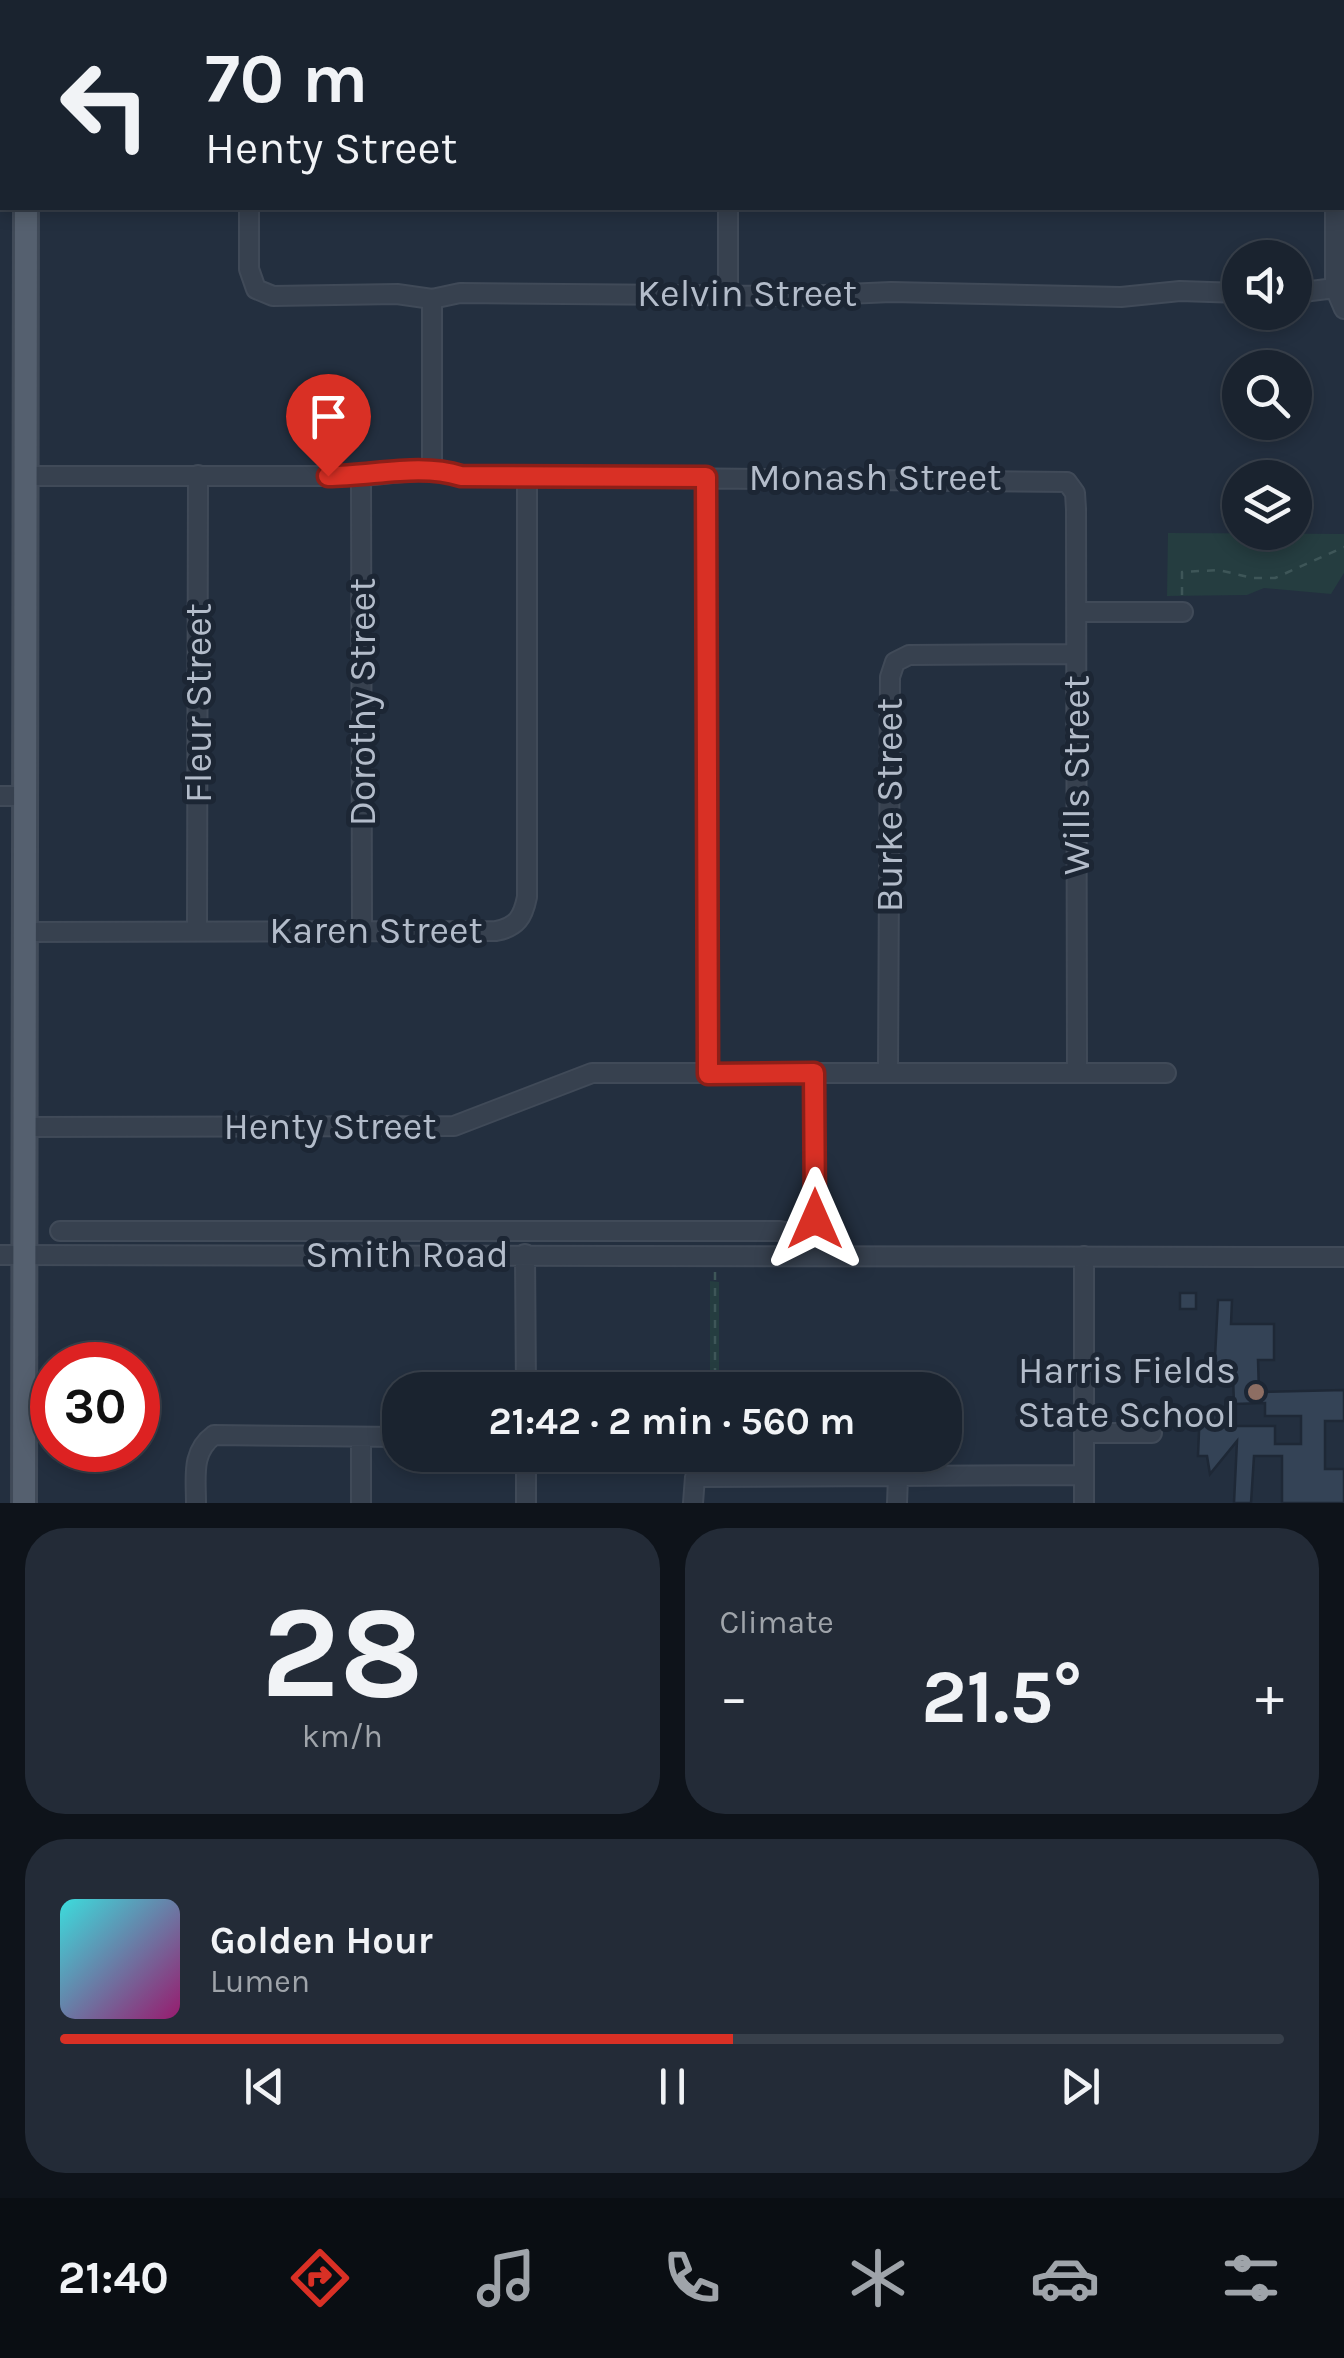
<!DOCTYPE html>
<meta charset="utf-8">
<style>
body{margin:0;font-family:Karla,sans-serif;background:#232b37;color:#f1f3f6;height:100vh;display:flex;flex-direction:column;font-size:38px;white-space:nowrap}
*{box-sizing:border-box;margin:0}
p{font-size:32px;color:#9fa4aa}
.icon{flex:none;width:55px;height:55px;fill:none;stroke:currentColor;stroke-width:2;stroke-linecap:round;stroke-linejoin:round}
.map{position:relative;height:1503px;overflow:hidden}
.sheet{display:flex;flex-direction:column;gap:25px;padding:25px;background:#0e131a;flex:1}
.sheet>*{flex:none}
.hud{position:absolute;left:0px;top:0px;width:1345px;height:210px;box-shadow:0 5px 15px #0003,0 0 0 2px #38404b;background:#1a232f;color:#f1f3f6;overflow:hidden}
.tools{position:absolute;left:1222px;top:240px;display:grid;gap:20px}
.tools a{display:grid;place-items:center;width:90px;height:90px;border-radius:50%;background:#1a232f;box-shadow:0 5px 15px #0003,0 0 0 2px #38404b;font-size:50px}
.speed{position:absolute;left:30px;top:1342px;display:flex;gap:20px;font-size:50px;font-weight:700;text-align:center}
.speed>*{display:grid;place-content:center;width:130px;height:130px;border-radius:50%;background:#1a232f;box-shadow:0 5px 15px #0003,0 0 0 2px #38404b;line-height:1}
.speed .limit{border:15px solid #d22;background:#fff;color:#111}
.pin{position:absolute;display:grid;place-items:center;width:85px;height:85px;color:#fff;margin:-102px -42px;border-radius:50% 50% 50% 0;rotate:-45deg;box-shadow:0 0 10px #0007}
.pin .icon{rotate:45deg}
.me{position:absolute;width:110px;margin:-55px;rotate:0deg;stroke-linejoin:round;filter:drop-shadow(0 0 8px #0008)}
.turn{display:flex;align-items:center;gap:35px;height:210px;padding:0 40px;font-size:45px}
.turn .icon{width:130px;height:130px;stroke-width:2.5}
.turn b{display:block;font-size:70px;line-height:85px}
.big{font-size:75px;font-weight:700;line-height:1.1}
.sheet .tile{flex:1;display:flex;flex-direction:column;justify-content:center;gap:15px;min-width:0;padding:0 35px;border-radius:40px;background:#232b37}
.sheet .dial{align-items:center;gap:0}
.dial b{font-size:130px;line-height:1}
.song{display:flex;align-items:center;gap:30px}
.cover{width:120px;height:120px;border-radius:15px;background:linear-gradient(135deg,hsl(180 70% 55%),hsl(320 70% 35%))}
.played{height:10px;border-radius:5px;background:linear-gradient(90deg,#d93025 55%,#38404b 55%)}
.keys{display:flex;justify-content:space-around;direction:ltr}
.heat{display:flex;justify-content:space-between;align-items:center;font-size:55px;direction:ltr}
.sheet .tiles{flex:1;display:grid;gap:25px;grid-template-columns:1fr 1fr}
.tile:last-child{grid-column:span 2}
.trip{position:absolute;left:382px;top:1372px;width:580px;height:100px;border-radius:40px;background:#1a232f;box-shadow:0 5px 15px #0003,0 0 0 2px #38404b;font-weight:700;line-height:100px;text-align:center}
.menu{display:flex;height:160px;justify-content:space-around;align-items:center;background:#0a0e13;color:#9fa4aa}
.menu .icon{width:70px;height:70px}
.menu .on{color:#d93025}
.menu b{font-size:45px;color:#f1f3f6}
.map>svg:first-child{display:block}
.green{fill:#253d40}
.building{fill:#344356;stroke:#1e2836;stroke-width:2.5}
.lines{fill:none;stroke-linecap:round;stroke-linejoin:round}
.minor-casing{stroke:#404a58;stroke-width:22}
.major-casing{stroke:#404a58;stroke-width:28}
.path{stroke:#3e5658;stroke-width:2.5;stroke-dasharray:8 8;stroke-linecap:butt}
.minor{stroke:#37414f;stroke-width:18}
.major{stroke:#55606f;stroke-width:22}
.route-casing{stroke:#8d1f18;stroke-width:25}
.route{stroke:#d93025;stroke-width:18}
.education-dot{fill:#8d6e63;stroke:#1c2634;stroke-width:4}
.labels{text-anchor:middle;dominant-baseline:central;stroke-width:10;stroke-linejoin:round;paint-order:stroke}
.street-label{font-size:38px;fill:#b3bcca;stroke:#1c2634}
.poi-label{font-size:38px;fill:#b3bcca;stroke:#1c2634;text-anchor:end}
</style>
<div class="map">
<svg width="1344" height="1503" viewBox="0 0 1344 1503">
<rect width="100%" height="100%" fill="#232f3f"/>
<path class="green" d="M1168,533L1344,534V573L1331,594L1264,588L1247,595L1167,596Z
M710,1281L719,1282V1390H710Z"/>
<path class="building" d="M1180,1293H1196V1309H1180Z
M1218,1300H1232L1231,1324H1274V1360H1258L1259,1392L1344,1390V1421H1325V1469H1344V1503H1282V1456H1254L1251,1503H1234L1237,1441L1210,1474L1207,1456H1198L1200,1407H1225V1426H1275V1444H1301V1416H1265V1403L1234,1404L1233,1376H1214Z"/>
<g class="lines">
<defs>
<path id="minor" d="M172,0V2
M427,0V2
M1342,103L1344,102
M249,208V269L256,289L273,296L397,294L432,299L460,293L802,296L891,292L1121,297L1180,291L1240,293
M728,208V294
M1335,208V288L1344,309
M1295,293L1335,288
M432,467V299
M26,476H361C397,474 427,465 461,476L1067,482L1075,493L1076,509L1077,1072
M361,476L362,929
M706,477L707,1074
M1077,612H1183
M0,796H24
M197,930L198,475
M25,932L496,931C517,927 523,917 527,897V477
M888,1071L890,677L895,662L909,655L1076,654
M815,1073V1255
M24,1127L454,1126L592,1073H1166
M60,1231H780L796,1234L815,1255
M525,1254L526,1390
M0,1255L1344,1257
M1084,1433H1152
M196,1503C196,1476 191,1452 214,1435L400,1437
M361,1503V1437
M526,1503V1455
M693,1503L695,1477L1084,1475
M897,1503L898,1477
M1084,1503V1256"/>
<path id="major" d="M26,2V0
M24,1503L26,208"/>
</defs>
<use href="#minor" class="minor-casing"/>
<use href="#major" class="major-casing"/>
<path class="path" d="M0,52H2
M1182,595V572L1219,570L1252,578H1275L1344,547
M715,1272V1390"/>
<use href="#minor" class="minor"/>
<use href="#major" class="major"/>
</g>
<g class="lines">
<defs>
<path id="route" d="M328,476C373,476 420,463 461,476L706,477L708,1074L814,1073L815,1219"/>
</defs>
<use href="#route" class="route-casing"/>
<use href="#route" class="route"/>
</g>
<circle class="education-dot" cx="1256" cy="1392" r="10"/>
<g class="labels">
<g class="street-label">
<text x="747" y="293">Kelvin Street</text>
<text x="875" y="477">Monash Street</text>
<text transform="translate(362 702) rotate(-90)">Dorothy Street</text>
<text transform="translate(198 703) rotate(-90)">Fleur Street</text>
<text transform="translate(1076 775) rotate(-90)">Wills Street</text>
<text transform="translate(889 805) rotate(-90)">Burke Street</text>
<text x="376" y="930">Karen Street</text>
<text x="330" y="1126">Henty Street</text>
<text x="407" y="1254">Smith Road</text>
</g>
<g class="poi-label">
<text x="1236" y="1370">Harris Fields<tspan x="1236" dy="44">State School</tspan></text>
</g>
</g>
</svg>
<div class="tools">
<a><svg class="icon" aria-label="sound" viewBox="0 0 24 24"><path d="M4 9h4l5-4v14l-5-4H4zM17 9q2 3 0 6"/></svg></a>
<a><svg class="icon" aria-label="search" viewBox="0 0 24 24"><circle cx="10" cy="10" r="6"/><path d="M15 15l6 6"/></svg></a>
<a><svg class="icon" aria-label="layers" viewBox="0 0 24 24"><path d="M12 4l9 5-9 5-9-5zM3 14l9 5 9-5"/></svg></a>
</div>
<div class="speed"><div class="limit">30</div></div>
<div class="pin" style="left:328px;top:476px;background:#d93025"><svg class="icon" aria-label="arrive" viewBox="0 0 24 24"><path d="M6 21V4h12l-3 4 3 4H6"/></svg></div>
<svg class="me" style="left:815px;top:1219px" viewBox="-20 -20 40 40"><path d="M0-17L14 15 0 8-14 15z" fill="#d93025" stroke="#fff" stroke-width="4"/></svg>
<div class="trip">21:42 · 2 min · 560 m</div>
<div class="hud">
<div class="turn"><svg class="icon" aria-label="left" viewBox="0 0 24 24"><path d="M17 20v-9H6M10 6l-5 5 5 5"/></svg><div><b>70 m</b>Henty Street</div></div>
</div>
</div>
<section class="sheet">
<div class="tiles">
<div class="tile dial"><b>28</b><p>km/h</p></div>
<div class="tile"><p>Climate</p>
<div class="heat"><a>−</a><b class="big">21.5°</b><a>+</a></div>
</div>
<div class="tile">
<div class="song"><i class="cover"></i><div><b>Golden Hour</b><p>Lumen</p></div></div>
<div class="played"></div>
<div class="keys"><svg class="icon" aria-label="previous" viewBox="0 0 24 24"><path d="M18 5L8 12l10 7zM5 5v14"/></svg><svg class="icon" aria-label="pause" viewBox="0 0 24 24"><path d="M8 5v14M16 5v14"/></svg><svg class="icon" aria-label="next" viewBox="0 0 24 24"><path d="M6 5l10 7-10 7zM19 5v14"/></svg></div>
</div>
</div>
</section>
<nav class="menu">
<b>21:40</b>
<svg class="icon on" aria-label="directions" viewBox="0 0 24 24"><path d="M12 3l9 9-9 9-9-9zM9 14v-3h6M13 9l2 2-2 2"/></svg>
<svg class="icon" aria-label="music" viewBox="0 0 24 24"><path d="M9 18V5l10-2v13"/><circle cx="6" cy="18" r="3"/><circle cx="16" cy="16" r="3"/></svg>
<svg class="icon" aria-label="phone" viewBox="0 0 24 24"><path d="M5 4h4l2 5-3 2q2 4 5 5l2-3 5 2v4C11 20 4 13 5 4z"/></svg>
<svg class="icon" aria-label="climate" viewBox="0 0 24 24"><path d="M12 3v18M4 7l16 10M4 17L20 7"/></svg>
<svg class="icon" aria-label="car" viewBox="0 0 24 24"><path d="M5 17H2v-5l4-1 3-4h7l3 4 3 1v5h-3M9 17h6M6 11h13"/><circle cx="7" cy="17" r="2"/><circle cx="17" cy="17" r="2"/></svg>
<svg class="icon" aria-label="filters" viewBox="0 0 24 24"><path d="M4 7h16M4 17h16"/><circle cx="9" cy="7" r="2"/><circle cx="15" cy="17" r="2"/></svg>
</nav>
